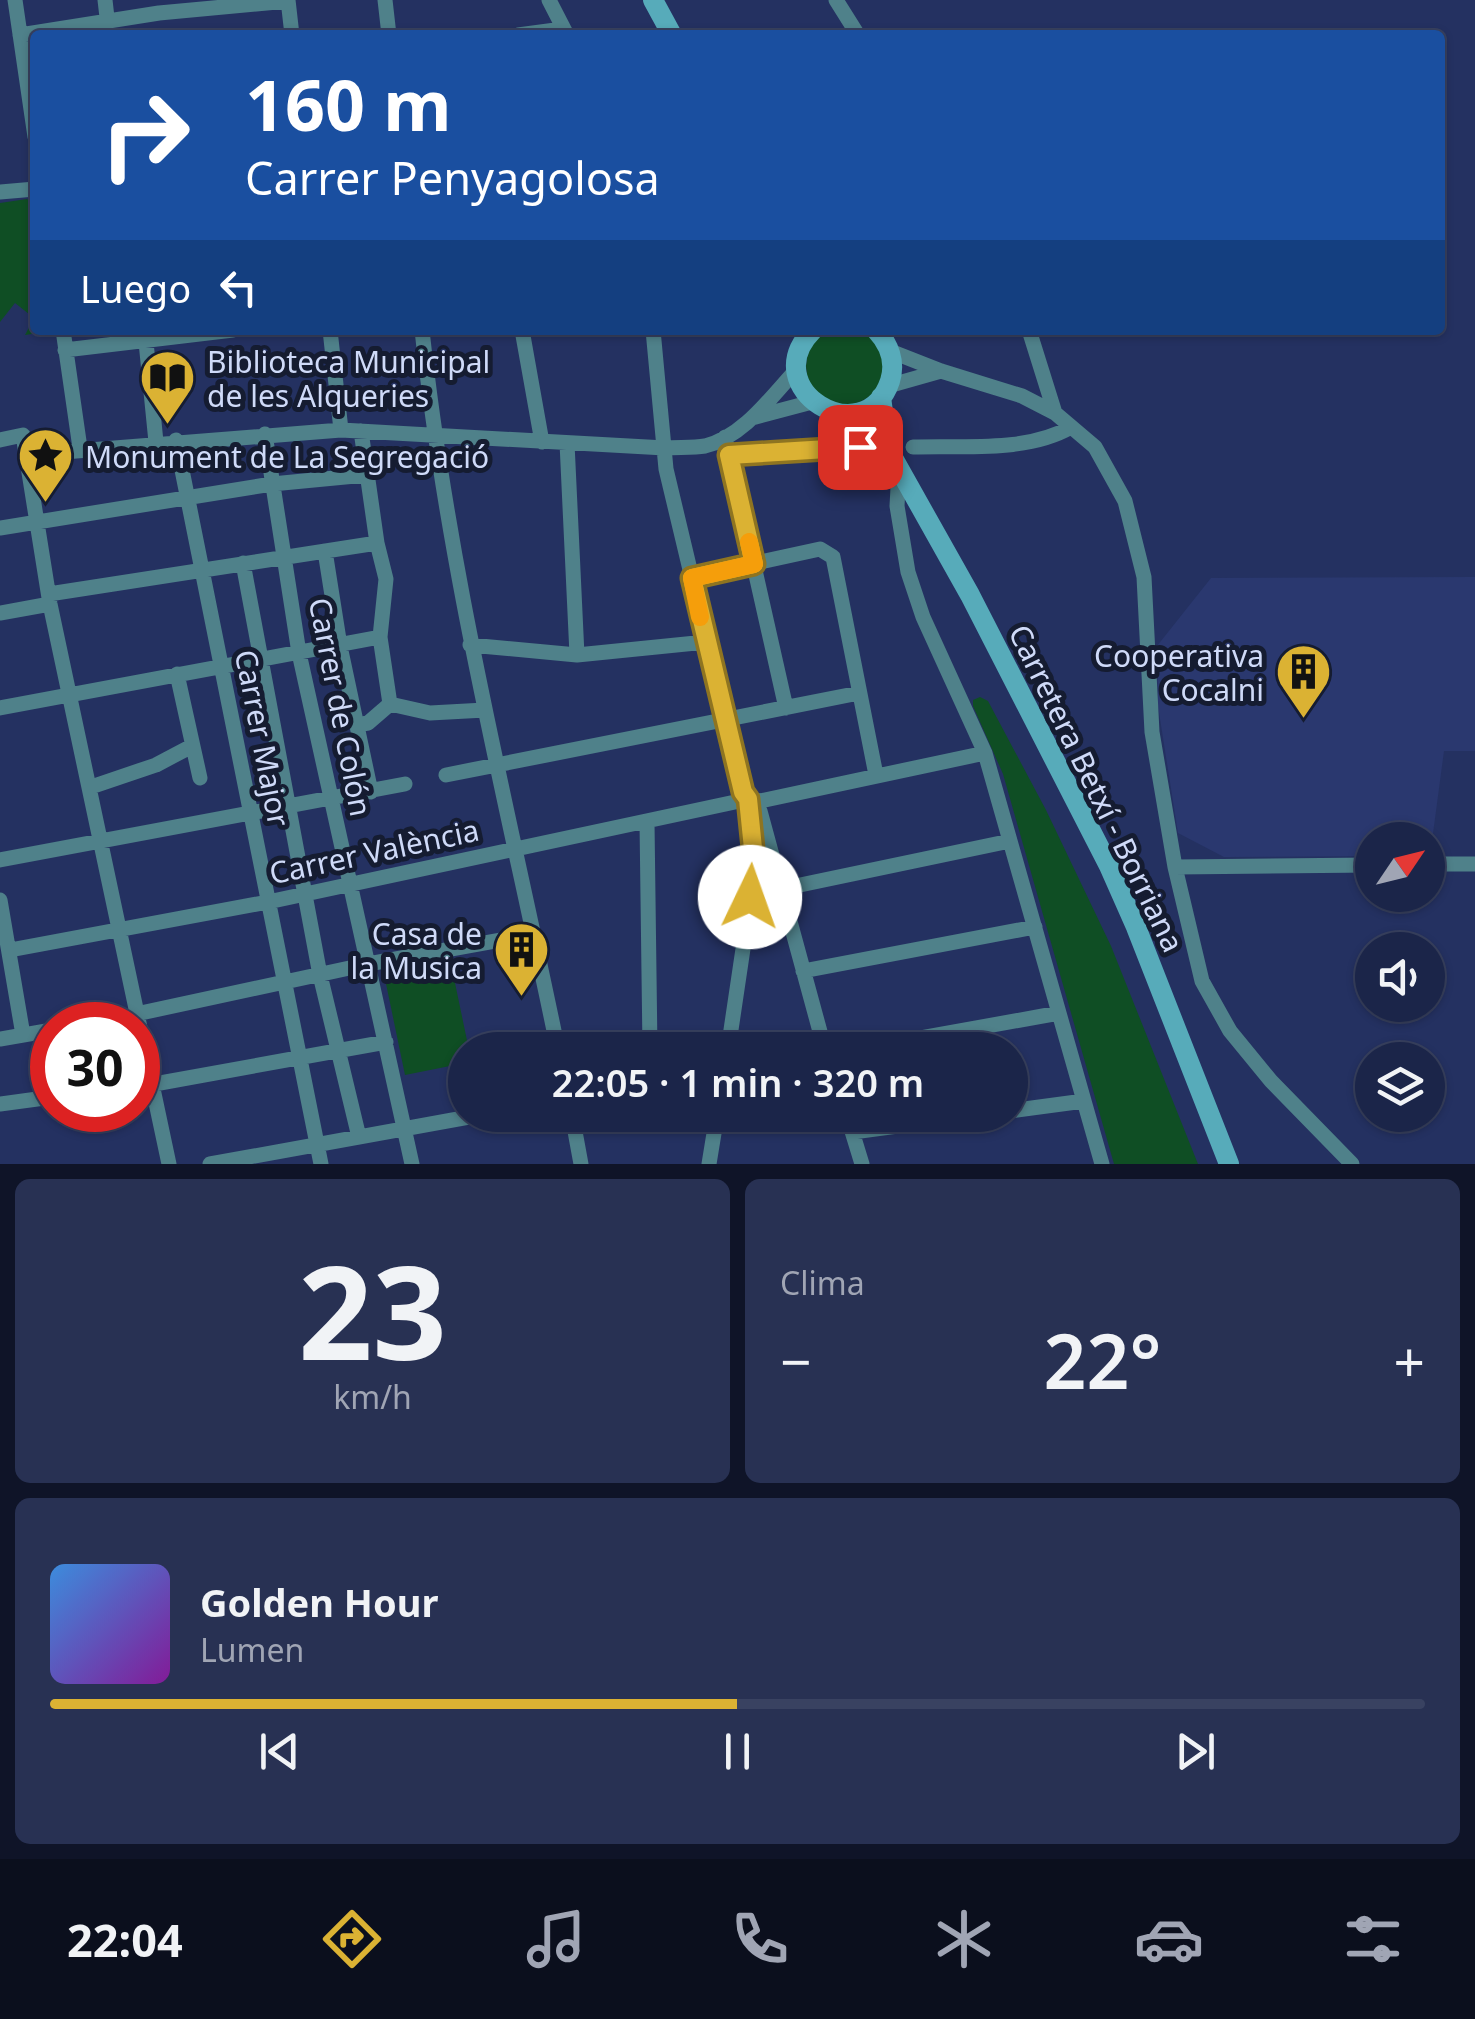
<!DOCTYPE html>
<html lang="es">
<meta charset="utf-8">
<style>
body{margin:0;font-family:"Noto Sans",sans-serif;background:#283153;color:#f1f3f6;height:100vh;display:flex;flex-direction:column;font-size:38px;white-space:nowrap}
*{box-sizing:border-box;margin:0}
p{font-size:32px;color:#a0a5b4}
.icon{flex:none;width:55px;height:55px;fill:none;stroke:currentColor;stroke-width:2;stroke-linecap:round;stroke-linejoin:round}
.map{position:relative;height:1164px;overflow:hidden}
.side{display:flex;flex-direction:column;gap:15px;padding:15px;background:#0f1428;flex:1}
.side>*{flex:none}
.guide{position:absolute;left:30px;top:30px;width:1415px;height:305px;border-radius:10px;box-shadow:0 2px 8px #0004,0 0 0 2px #394261;background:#1a4fa0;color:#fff;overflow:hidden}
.needle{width:65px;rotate:55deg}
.controls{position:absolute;left:1355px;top:822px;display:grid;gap:20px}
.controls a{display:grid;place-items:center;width:90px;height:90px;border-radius:50%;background:#1b2549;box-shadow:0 2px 8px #0004,0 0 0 2px #394261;font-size:50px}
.speed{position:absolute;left:30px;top:1002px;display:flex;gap:20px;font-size:50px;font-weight:700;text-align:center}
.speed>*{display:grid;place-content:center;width:130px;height:130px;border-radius:50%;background:#1b2549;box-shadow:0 2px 8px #0004,0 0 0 2px #394261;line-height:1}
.speed .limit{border:15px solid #d22;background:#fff;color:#111}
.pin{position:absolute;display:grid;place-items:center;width:85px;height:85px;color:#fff;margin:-42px;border-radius:20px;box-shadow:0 5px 15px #0006}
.me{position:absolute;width:110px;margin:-55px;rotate:3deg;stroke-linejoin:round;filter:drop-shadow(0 0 8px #0008)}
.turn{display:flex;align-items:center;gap:35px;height:210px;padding:0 50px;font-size:45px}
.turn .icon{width:130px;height:130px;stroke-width:2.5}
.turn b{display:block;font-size:70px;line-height:85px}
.then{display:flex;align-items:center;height:95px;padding:0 50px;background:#0003;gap:20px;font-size:38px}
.big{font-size:75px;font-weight:600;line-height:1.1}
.side .widget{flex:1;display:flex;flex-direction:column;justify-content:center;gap:15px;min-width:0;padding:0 35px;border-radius:15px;background:#283153}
.side .dial{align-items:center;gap:0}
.dial b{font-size:130px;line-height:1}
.song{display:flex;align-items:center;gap:30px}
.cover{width:120px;height:120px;border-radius:15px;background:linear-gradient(135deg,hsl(210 70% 55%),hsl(290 70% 35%))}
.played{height:10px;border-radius:5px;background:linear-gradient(90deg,#dbb233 50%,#394261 50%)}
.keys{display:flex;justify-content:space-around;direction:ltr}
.heat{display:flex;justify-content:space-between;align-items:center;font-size:55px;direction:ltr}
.side .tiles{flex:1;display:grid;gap:15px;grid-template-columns:1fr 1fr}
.widget:last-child{grid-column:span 2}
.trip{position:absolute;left:448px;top:1032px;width:580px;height:100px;border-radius:50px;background:#1b2549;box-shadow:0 2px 8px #0004,0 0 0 2px #394261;font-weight:600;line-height:100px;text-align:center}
.menu{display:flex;height:160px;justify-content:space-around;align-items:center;background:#0b0f1d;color:#a0a5b4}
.menu .icon{width:70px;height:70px}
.menu .current{color:#dbb233}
.menu b{font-size:45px;color:#f1f3f6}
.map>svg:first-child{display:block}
.built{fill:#2a386f}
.green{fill:#0f4e24}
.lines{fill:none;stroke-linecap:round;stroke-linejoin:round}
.street{stroke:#4f818a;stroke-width:15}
.secondary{stroke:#57abba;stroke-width:20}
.route-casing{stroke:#8e7421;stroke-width:25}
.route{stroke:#dbb233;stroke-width:18}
.slow{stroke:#f59e0b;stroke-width:18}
.labels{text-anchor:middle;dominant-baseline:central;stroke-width:10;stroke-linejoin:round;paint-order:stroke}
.poi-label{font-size:30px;fill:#cfdaf8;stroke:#151c31;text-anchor:start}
.street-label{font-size:30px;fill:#cfdaf8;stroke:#151c31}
</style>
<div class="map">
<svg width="1475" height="1164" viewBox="0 0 1475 1164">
<rect width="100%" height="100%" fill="#243161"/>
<path class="built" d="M1475,577V751H1444L1430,856L1428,840H1372V856L1224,857L1178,833L1158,706L1157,646L1211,578Z"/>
<path class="green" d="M27,199L31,202L35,229V330L44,332L25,335L34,318L15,303L0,322V203Z
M806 366a39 39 0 1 1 78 0a39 39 0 1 1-78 0Z
M980,697L988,701L1046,810L1111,946L1198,1164H1114L1003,774L973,706V700Z
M450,959L469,1050H465V1063L405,1075L384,974L387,971Z"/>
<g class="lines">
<path class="street" d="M15,0L35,137
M105,0L109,35
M288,0L292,35
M385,0L389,35
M549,0L567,35
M836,0L858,35
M20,35L159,13L288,1
M518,35L563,29
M0,192L35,189
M63,330L80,448
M330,330L341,430
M422,330C448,573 509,811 558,1050
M522,330L542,442
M653,330L666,469L743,792L749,799L755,868L728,1050
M1029,330L1055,413
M145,332L156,442
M65,350L233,330
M890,351L941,371L1022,396L1055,413L1095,447L1125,501L1144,577L1152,732L1175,867L1202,981L1230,1031L1271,1081L1352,1164
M888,386L941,371
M752,418L812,402
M361,431L377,543L386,579L380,637L390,704L430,713L485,710
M265,434L299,653L412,1164
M725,437L786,708
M0,440L23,435L50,604L169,1164
M176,440L321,1164
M567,443L577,655
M913,447C964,445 1026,453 1071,427
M26,455L341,430L665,448C678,447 693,448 705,446C743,437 771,397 797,369
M729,455L860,447
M899,470L897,506L908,572L923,617L985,753L1102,1164
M0,528L272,484L366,475
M325,551L340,646L371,792
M243,563L320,975L359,1137
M691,577L820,549L833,557L876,775
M49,594L377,543
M0,613L50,604
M470,645L577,655L706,642
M177,674L200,778
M0,708L380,637
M357,725L368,723L390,704
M446,775L859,693
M91,787L156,765L192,746
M749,799L760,811L825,1050
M647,822L650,1050
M0,860L405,784
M1428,864H1475
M1175,867L1372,865
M781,889L1010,841
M0,900L23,1035
M10,950L268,902L749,799L760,801L985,753
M803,971L1035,927
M85,1025L368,964L534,934
M0,1039L52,1030
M854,1050L1059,1013
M138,1087L386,1042
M0,1104L52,1097
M1010,1111L1084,1101
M572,1115L581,1164
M847,1115L862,1164
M853,1132L980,1115
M210,1164L480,1115
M709,1164L717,1115"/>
<path class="secondary" d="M653,0L672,35
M813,330C754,389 865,455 890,381C896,362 889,344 876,330
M881,397L888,449
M849,414L888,449L970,595L1109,866L1136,927L1229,1164"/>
</g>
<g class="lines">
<defs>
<path id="route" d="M750,897L755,868L748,799L743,792L692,578L754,564L729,455L860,447"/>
</defs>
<use href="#route" class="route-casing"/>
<use href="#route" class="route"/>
<path class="slow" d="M700,617L692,578L754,564L749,542"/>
</g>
<defs>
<symbol id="library-pin" viewBox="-11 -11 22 30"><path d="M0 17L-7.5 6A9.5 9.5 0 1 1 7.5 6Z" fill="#dbb233" stroke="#151c31"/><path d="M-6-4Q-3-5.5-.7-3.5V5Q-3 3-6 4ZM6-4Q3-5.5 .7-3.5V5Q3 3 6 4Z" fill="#111"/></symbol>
<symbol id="sight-pin" viewBox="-11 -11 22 30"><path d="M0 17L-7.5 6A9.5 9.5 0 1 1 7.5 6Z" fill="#dbb233" stroke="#151c31"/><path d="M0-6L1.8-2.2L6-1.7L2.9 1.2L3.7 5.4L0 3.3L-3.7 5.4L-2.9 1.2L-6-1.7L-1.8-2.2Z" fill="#111"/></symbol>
<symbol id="building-pin" viewBox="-11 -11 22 30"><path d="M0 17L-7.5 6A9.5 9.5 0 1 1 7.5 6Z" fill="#dbb233" stroke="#151c31"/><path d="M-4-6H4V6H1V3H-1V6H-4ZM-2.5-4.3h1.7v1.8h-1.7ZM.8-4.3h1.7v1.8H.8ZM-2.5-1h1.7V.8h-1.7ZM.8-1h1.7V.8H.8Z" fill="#111"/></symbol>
</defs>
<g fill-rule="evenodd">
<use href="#library-pin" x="136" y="346" width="63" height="86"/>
<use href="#sight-pin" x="14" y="424" width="63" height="86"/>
<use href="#building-pin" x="1272" y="640" width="63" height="86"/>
<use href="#building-pin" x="490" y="918" width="63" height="86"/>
</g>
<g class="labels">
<g class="poi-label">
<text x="207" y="361">Biblioteca Municipal<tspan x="207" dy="34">de les Alqueries</tspan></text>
<text x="85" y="456">Monument de La Segregació</text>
<text x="1264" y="655" text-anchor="end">Cooperativa<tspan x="1264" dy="34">Cocalni</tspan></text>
<text x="482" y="933" text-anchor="end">Casa de<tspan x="482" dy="34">la Musica</tspan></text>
</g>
<g class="street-label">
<text transform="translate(341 707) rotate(79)">Carrer de Colón</text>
<text transform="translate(263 738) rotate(79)">Carrer Major</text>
<text transform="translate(1097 788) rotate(64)">Carretera Betxí - Borriana</text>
<text transform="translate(374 851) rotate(-12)">Carrer València</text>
</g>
</g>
</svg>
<div class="controls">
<a><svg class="needle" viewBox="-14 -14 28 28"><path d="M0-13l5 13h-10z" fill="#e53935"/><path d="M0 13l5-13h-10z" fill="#a0a5b4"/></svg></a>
<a><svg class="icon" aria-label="sound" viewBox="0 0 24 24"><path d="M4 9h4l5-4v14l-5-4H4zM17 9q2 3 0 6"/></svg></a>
<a><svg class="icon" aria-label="layers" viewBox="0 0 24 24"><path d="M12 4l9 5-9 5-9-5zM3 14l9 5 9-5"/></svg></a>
</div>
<div class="speed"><div class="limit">30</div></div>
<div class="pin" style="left:860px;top:447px;background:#d93025"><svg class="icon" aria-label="arrive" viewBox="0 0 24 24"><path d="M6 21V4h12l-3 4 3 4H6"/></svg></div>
<svg class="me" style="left:750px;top:897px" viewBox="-20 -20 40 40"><circle r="19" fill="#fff"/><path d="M0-13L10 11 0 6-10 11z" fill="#dbb233"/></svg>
<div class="trip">22:05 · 1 min · 320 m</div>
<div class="guide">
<div class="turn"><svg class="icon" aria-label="right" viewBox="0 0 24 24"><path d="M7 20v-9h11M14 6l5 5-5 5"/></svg><div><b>160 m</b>Carrer Penyagolosa</div></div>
<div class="then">Luego<svg class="icon" aria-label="left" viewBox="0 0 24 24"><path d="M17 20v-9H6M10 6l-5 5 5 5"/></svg></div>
</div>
</div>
<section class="side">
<div class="tiles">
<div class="widget dial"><b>23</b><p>km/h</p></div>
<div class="widget"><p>Clima</p>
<div class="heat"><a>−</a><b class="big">22°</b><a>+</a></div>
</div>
<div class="widget">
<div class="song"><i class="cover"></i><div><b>Golden Hour</b><p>Lumen</p></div></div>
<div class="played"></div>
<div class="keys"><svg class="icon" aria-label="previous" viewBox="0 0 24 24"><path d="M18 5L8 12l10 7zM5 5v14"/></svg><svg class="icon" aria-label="pause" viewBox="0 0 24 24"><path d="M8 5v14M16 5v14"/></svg><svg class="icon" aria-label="next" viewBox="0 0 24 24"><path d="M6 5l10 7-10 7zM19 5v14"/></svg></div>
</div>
</div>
</section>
<nav class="menu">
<b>22:04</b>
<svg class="icon current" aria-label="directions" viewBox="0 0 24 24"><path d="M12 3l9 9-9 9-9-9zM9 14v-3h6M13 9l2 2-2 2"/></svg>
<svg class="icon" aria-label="music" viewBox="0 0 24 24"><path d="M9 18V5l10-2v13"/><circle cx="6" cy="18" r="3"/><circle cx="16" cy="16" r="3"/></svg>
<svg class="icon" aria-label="phone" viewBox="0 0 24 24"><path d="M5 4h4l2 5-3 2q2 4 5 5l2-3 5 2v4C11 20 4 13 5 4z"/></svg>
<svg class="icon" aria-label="climate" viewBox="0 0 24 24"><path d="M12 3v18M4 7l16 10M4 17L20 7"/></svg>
<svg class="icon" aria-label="car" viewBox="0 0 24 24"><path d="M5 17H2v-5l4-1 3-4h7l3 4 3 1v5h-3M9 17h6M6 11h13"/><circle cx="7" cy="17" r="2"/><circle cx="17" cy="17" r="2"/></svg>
<svg class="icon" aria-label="filters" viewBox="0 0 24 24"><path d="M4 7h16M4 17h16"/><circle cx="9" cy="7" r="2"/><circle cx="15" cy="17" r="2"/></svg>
</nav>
